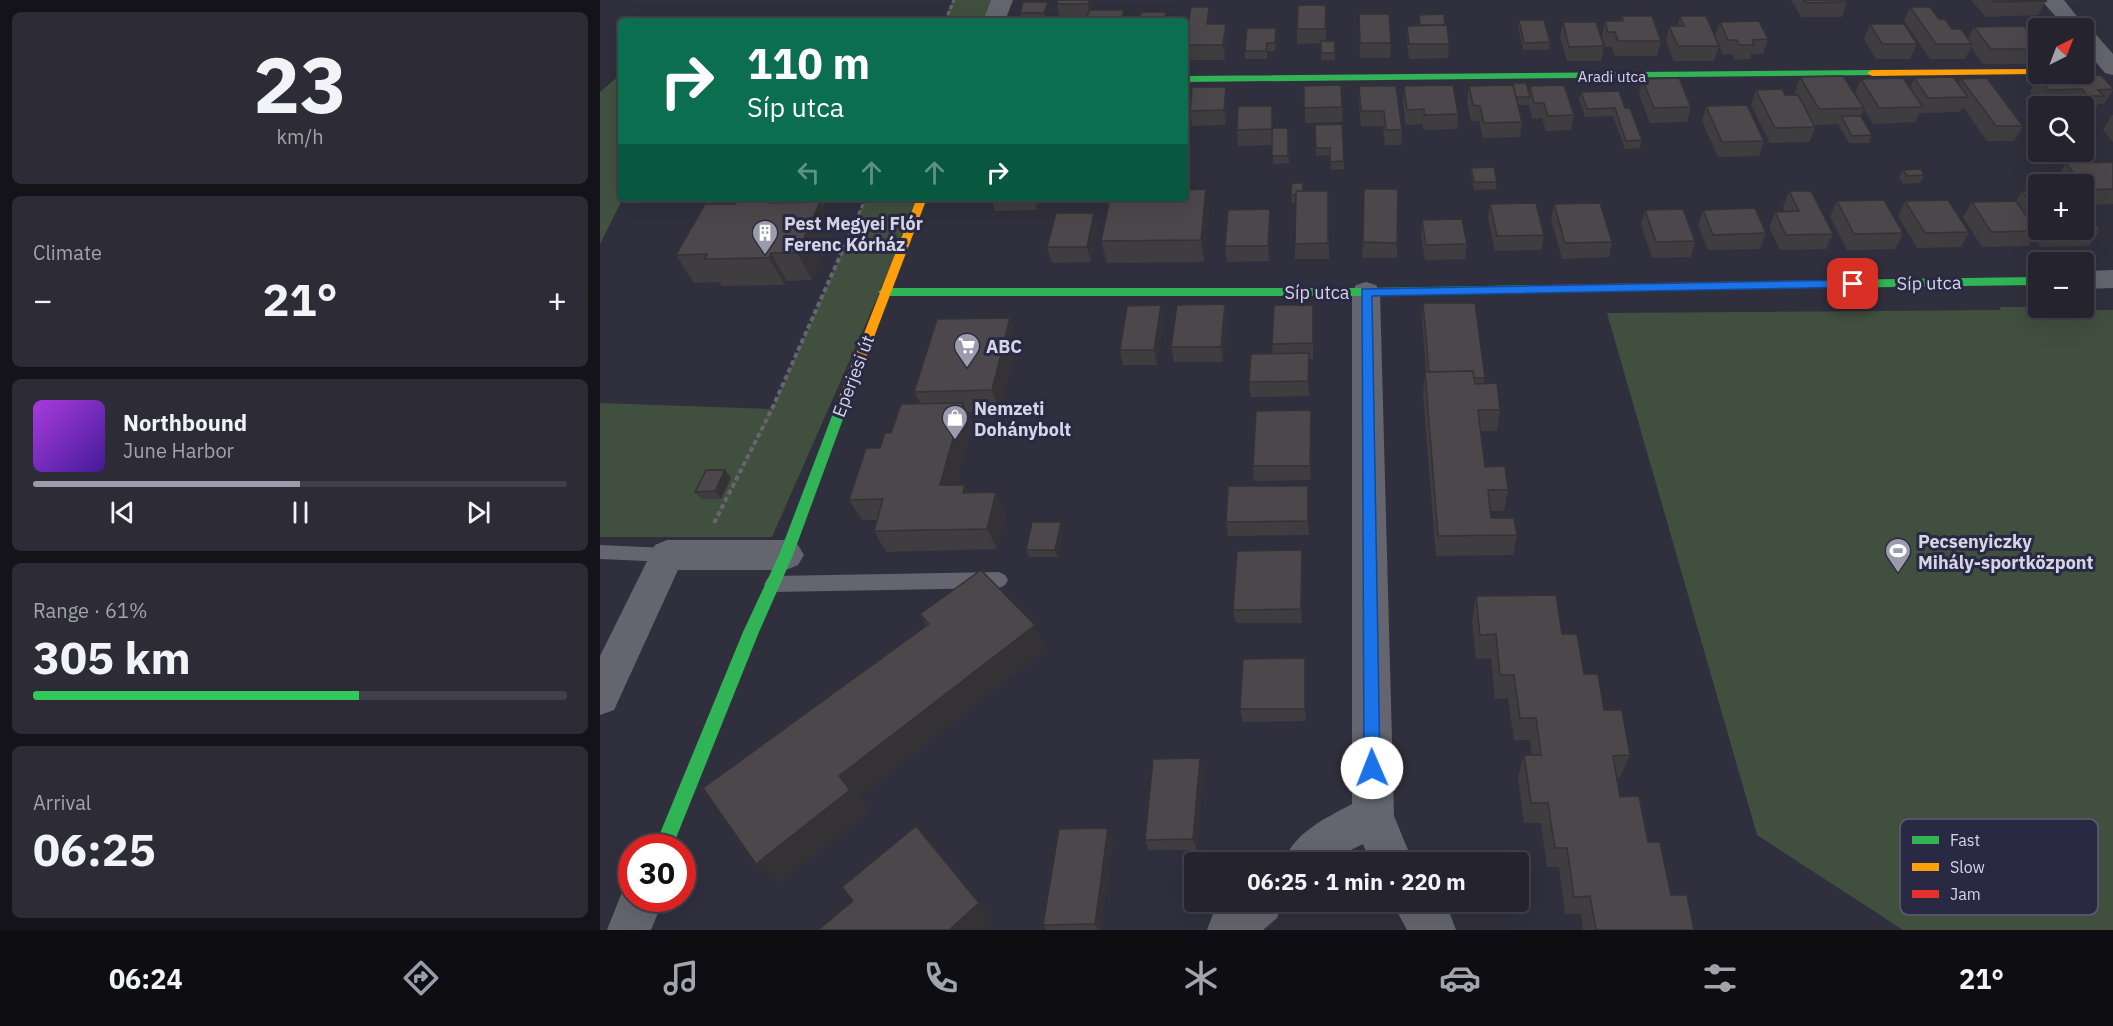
<!DOCTYPE html>
<meta charset="utf-8">
<style>
body{margin:0;font-family:"IBM Plex Sans",sans-serif;background:#2c2b36;color:#f1f3f6;height:100vh;display:flex;flex-direction:column;font-size:22px;white-space:nowrap}
*{box-sizing:border-box;margin:0}
p{font-size:20px;color:#a3a4aa}
.icon{flex:none;width:33px;height:33px;fill:none;stroke:currentColor;stroke-width:2;stroke-linecap:round;stroke-linejoin:round}
.map{position:relative;flex:1;overflow:hidden}
.sheet{display:flex;flex-direction:column;gap:12px;padding:12px;background:#141319;width:600px}
.sheet>*{flex:none}
.banner{position:absolute;left:18px;top:18px;width:570px;height:183px;border-radius:6px;box-shadow:0 6px 24px #0002,0 0 0 2px #41404a;background:#0b6e4f;color:#fff;overflow:hidden}
.needle{width:39px;rotate:42deg}
.fabs{position:absolute;left:1428px;top:18px;display:grid;gap:12px}
.fabs a{display:grid;place-items:center;width:66px;height:66px;border-radius:6px;background:#24232e;box-shadow:0 6px 24px #0002,0 0 0 2px #41404a;font-size:30px}
.speed{position:absolute;left:18px;top:834px;display:flex;gap:12px;font-size:30px;font-weight:700;text-align:center}
.speed>*{display:grid;place-content:center;width:78px;height:78px;border-radius:50%;background:#24232e;box-shadow:0 6px 24px #0002,0 0 0 2px #41404a;line-height:1}
.speed .limit{border:9px solid #d22;background:#fff;color:#111}
.pin{position:absolute;display:grid;place-items:center;width:51px;height:51px;color:#fff;margin:-26px;border-radius:12px;box-shadow:0 3px 9px #0006}
.me{position:absolute;width:66px;margin:-33px;rotate:359deg;stroke-linejoin:round;filter:drop-shadow(0 0 4px #0008)}
.turn{display:flex;align-items:center;gap:21px;height:126px;padding:0 30px;font-size:27px}
.turn .icon{width:78px;height:78px;stroke-width:2.5}
.turn b{display:block;font-size:42px;line-height:51px}
.lanes{display:flex;align-items:center;height:57px;padding:0 30px;background:#0003;justify-content:center;gap:30px;direction:ltr}
.lanes .off{opacity:.35}
.big{font-size:45px;font-weight:700;line-height:1.1}
.sheet .tile{flex:1;display:flex;flex-direction:column;justify-content:center;gap:9px;min-width:0;padding:0 21px;border-radius:9px;background:#2c2b36}
.sheet .dial{align-items:center;gap:0}
.dial b{font-size:78px;line-height:1}
.song{display:flex;align-items:center;gap:18px}
.cover{width:72px;height:72px;border-radius:9px;background:linear-gradient(135deg,hsl(280 70% 55%),hsl(260 70% 35%))}
.played{height:6px;border-radius:3px;background:linear-gradient(90deg,#9b9bac 50%,#41404a 50%)}
.keys{display:flex;justify-content:space-around;direction:ltr}
.heat{display:flex;justify-content:space-between;align-items:center;font-size:33px;direction:ltr}
.charge{height:9px;border-radius:4px;background:linear-gradient(90deg,#34c759 61%,#41404a 0)}
.trip{position:absolute;left:584px;top:852px;width:345px;height:60px;border-radius:6px;background:#24232e;box-shadow:0 6px 24px #0002,0 0 0 2px #41404a;font-weight:700;line-height:60px;text-align:center}
.tab-bar{display:flex;height:96px;justify-content:space-around;align-items:center;background:#0e0e12;color:#a3a4aa}
.tab-bar .icon{width:42px;height:42px}
.tab-bar .on{color:#9b9bac}
.tab-bar b{font-size:27px;color:#f1f3f6}
main{display:flex;flex:1;min-height:0}
.map>svg:first-child{display:block}
.green{fill:#414f3e}
.forest{fill:#435240}
.lines{fill:none;stroke-linecap:round;stroke-linejoin:round}
.path-far1{stroke:#66656f;stroke-width:3;stroke-dasharray:4.5 2;stroke-linecap:butt}
.path{stroke:#66656f;stroke-width:4;stroke-dasharray:5 3;stroke-linecap:butt}
.lane{fill:#65656f;fill-rule:evenodd}
.street{fill:#65656f;fill-rule:evenodd}
.fast{fill:#30b455;fill-rule:evenodd}
.slow{fill:#ff9f0a;fill-rule:evenodd}
.jam{fill:#e5322d;fill-rule:evenodd}
.wall{fill:#403d40}
.shaded-wall{fill:#343234}
.building{fill:#4b474a;stroke:#343234;stroke-width:1.5}
.route{fill:#1a73e8;stroke:#114b97;stroke-width:1.5}
.labels{text-anchor:middle;dominant-baseline:central;stroke-width:6;stroke-linejoin:round;paint-order:stroke}
.far-street-label{font-size:15px;fill:#d5d5e7;stroke:#2a2943}
.poi-label{font-size:18px;font-weight:bold;fill:#d5d5e7;stroke:#2a2943;text-anchor:start}
.street-label{font-size:18px;fill:#d5d5e7;stroke:#2a2943}
.key{fill:#2a2943;stroke:#5d5d74;stroke-width:1.5}
.key-label{font-size:16px;fill:#d5d5e7}
</style>
<main>
<section class="sheet">
<div class="tile dial"><b>23</b><p>km/h</p></div>
<div class="tile"><p>Climate</p>
<div class="heat"><a>−</a><b class="big">21°</b><a>+</a></div>
</div>
<div class="tile">
<div class="song"><i class="cover"></i><div><b>Northbound</b><p>June Harbor</p></div></div>
<div class="played"></div>
<div class="keys"><svg class="icon" aria-label="previous" viewBox="0 0 24 24"><path d="M18 5L8 12l10 7zM5 5v14"/></svg><svg class="icon" aria-label="pause" viewBox="0 0 24 24"><path d="M8 5v14M16 5v14"/></svg><svg class="icon" aria-label="next" viewBox="0 0 24 24"><path d="M6 5l10 7-10 7zM19 5v14"/></svg></div>
</div>
<div class="tile"><p>Range · 61%</p><b class="big">305 km</b><div class="charge"></div></div>
<div class="tile"><p>Arrival</p><b class="big">06:25</b></div>
</section>
<div class="map">
<svg width="1513" height="930" viewBox="0 0 1513 930">
<rect width="100%" height="100%" fill="#302f3d"/>
<path class="green" d="M354,0H407L398,21H345Z
M266,198H321L172,537H0V403L172,409Z
M1399,307H1438L1446,310H1513V930H1303L1157,835L1007,313L1401,310Z"/>
<path class="forest" d="M21,74V198H23L0,244V92Z"/>
<g class="lines">
<path class="path-far1" d="M345,21L354,0
M248,238L266,198"/>
<path class="path" d="M114,523L172,409L249,236"/>
<path class="lane" d="M0,545L67,548L73,550L76,555L73,560L67,562L0,559Z
M399,572L405,575L408,580L405,585L399,588L173,592L167,589L164,584L167,579L173,576Z"/>
<path class="street" d="M391,0H413L405,21H383Z
M1441,0H1464L1487,29L1492,30L1513,54V75L1505,73L1484,48V28H1466Z
M1513,270V288L1484,289V271Z
M766,282L776,285L780,292L794,816L813,862H770L763,844L751,850L737,862H684C693,833 726,818 752,804V292L756,285Z
M67,540H186L198,545L204,555L198,565L186,570H78L14,710L0,715V656L55,545Z
M32,880V898H64L51,930H7L26,882Z
M628,902H683L677,918L663,930H607L613,914Z
M792,902H841L850,914L856,930H807Z"/>
<path class="fast" d="M1272,70L1277,73L1275,75L585,82V76Z
M1438,277V285L1228,288L1222,284L1228,280Z
M942,285L946,286L948,289L946,292L766,296H284L278,292L284,288H766Z
M244,395L250,400L193,555L159,632L72,848H54L143,632L179,555L238,400Z"/>
<path class="slow" d="M1438,69V74H1441L1272,76L1267,73L1272,70Z
M317,198H327L250,400L249,403H239L238,400Z"/>
<path class="jam" d="M1228,280L1232,281L1234,284L1232,287L942,293L936,289L942,285Z"/>
</g>
<path class="wall" d="M458,0H495L493,10L487,19H460L457,4Z
M1191,0H1246L1247,2L1242,17H1201Z
M1371,0H1445L1446,1L1438,15L1386,17Z
M726,5V41H735V60H721V43L697,44V29Z
M1310,7L1339,19L1352,29L1368,39L1374,27L1438,44V55L1434,64H1383L1371,47L1365,59H1330L1304,21Z
M449,9L446,20L422,21L420,13Z
M759,14L791,43L790,58H760Z
M819,15L845,25L849,44L848,58L809,59L807,40V26L819,25Z
M1022,16L1061,41L1057,56H1015L1012,47H1005L1002,36L1005,21H1021Z
M1080,16L1119,46L1114,61H1074L1066,41L1069,26H1078Z
M919,20L950,42L949,50H923L918,27Z
M611,22V24L627,39L625,60H587L585,45Z
M963,22L1004,46L1001,61H967L960,37Z
M1120,22L1168,39L1163,54H1151L1150,59L1135,60L1132,54L1123,55L1115,36Z
M1270,24L1317,44L1310,59H1276L1264,39Z
M676,36L675,51H667V59H645V51Z
M1200,77L1255,94L1261,79L1310,88L1314,78L1358,84L1361,79L1423,126L1414,141H1387L1363,107L1360,112L1321,113L1320,112L1315,122L1273,124L1264,109L1261,116L1272,135L1269,143H1249L1238,124L1214,125L1215,127L1210,142L1170,143L1151,105L1156,90L1185,95H1196L1195,92Z
M1438,77L1513,88V90L1504,104H1498L1494,111H1484V106H1475L1473,104L1441,105L1430,92Z
M1042,79L1091,107L1087,122L1050,123L1039,94Z
M704,86L742,107L743,122L705,123Z
M759,86L802,130L801,145H785L783,126H761L759,102Z
M804,86L858,114L857,129L823,130V124L806,125L803,101Z
M869,86L929,93L930,86L974,115L971,130L946,131L942,118L932,119L929,105H918L922,122L920,137L883,138L879,121H871L867,101Z
M626,87L627,102L626,125L592,126L590,111Z
M981,92L1025,108L1042,140L1040,148L1025,149L1013,116L985,117L979,99Z
M1106,106L1164,141L1159,156L1118,157L1102,121Z
M1429,107H1438V126H1434L1425,115Z
M1512,115H1513V142L1503,130Z
M673,121V128L688,135L689,163L673,164L672,145L638,146L637,130Z
M715,125L744,161V169L731,170L730,155L716,156Z
M1513,162V204L1484,205V184H1461L1457,179L1466,163Z
M871,168L897,182L896,189L874,190L871,175Z
M1303,170L1324,175L1320,183L1303,184L1299,177Z
M606,189L609,211L604,262L507,263L501,241Z
M703,191H728L729,259H695V244L696,203H692L691,195Z
M1189,191L1233,234L1226,249L1180,250L1169,227L1175,212H1185L1183,207Z
M1422,191H1438V230H1500L1489,246L1441,247L1434,236L1428,246L1382,247L1363,217L1372,202L1416,201Z
M136,198H251L250,199L227,200L224,206H222L234,230L212,280L187,281L185,285L122,286L119,282L94,283L76,255L135,204L137,200Z
M391,198H440L437,210L395,211Z
M1237,201L1303,233L1295,249L1247,250L1230,217Z
M1305,201L1369,232L1361,247L1317,248L1298,216Z
M890,204L944,235L941,250L895,251L888,219Z
M954,204L1012,242L1009,257L962,259L951,219Z
M670,209L671,224L669,261L627,262L625,246Z
M1045,210L1095,241L1091,257L1052,258L1041,225Z
M1103,210L1166,233L1160,249L1108,250L1098,225Z
M494,213L498,228L491,262L452,263L447,247Z
M822,220L867,244L865,259L825,260L821,235Z
M763,242L797,243V258H762Z
M823,303L885,378L884,384L900,410L897,431H881L885,467L908,490L904,511H890L891,518L917,535L913,555L836,556L823,394L825,372H826L822,319Z
M625,304L627,319L623,362H574L571,347Z
M561,305L564,321L557,365H523L520,350Z
M714,320L713,359H709V396L651,397L649,382L673,353L672,344Z
M418,340L400,412H367L372,424L356,485H365L368,492L405,513L397,549L286,552L274,531L277,520H262L249,500L291,433L320,403L314,392Z
M711,410V480L654,481L653,466Z
M131,478L121,499H101L95,492Z
M709,500V535L628,536L626,522Z
M463,529L458,557H429L426,550Z
M703,564L702,623H636L633,610Z
M876,596L962,634L1030,755L1020,777H1017L1020,797L1048,842L1071,895L1094,930H983L981,914H965L959,867H947L941,823H924L918,777L924,755H932L930,740H914L908,698L895,699L891,658L876,659L872,621Z
M320,614L446,649L259,797L270,811L180,882L156,864L327,626Z
M706,671V721L643,722L640,709Z
M600,758L603,770L597,850H549L545,840Z
M508,828L513,839L501,930H447L443,925Z"/>
<path class="shaded-wall" d="M489,0H495L491,19L488,4Z
M448,2L449,9L446,20L444,13Z
M609,7L611,22L609,39L607,24Z
M524,10L526,21H521Z
M626,24L627,39L625,60L623,45Z
M626,87L627,102L626,125L624,110Z
M606,189L609,211L604,262L601,240Z
M171,198H191L195,206L169,203Z
M221,198H226L227,200L224,206Z
M433,198H440L437,210Z
M220,202L234,230L212,280L197,253Z
M670,209L671,224L669,261L668,246Z
M494,213L498,228L491,262L487,247Z
M171,253L187,281L185,285L169,258Z
M625,304L627,319L623,362L621,347Z
M561,305L564,321L557,365L554,350Z
M713,305L714,320L713,359Z
M410,318L418,340L400,412L392,390Z
M709,353V396L708,381Z
M363,403L372,424L350,506L340,485Z
M711,410V480L710,466Z
M125,470L131,478L121,499L115,491Z
M365,485L374,506L363,493Z
M708,486L709,500V535L708,521Z
M396,492L405,513L397,549L387,529Z
M461,522L463,529L458,557L455,550Z
M702,550L703,564L702,623L701,609Z
M435,625L446,649L259,797L270,811L180,882L156,864L239,776Z
M705,658L706,671V721L705,709Z
M600,758L603,770L597,850L593,839Z
M316,826L334,845L394,920L384,930H349Z
M508,828L513,839L501,930H499L495,924Z"/>
<path class="building" d="M458,0H489L488,4H457Z
M1204,0H1246L1247,2L1206,3Z
M1391,0H1445L1446,1L1393,2Z
M423,2H448L444,13H420Z
M698,5H726L725,29H697Z
M591,7H609L607,24H626L623,45H585Z
M1310,7H1330L1339,19H1345L1352,29H1361L1372,44H1336Z
M489,10H524L521,21H486Z
M541,12H566L564,21H539Z
M759,14H789L791,43H760Z
M844,14L845,25H820L819,15Z
M1022,16H1052L1061,41H1018L1015,32H1008L1005,21H1023Z
M1080,16H1106L1119,46H1078L1069,26H1084Z
M919,20H944L950,42L924,43Z
M1159,21L1168,39L1152,40L1154,45H1139L1137,40H1128L1120,22Z
M963,22H996L1004,46L969,47Z
M1270,24H1304L1317,44H1282Z
M847,25L849,44H809L807,26Z
M1424,26L1438,44V49H1391L1374,27Z
M647,28H676L675,43H667L666,51H645Z
M721,41H735V53H721Z
M1501,75L1513,88V89L1498,90L1504,96H1488L1482,89L1449,90L1438,77Z
M1243,76L1264,108L1219,109L1200,77Z
M1353,77L1368,97L1328,98L1314,78Z
M1079,78L1091,107L1054,108L1042,79Z
M1303,78L1323,107L1279,108L1261,79Z
M1387,78L1423,126H1396L1361,79Z
M913,83H926L930,97H916Z
M741,85L742,107L704,108V86Z
M853,85L858,114L824,115V109L807,110L804,86Z
M913,85L922,122L884,123L880,106L873,105L869,86Z
M964,85L974,115L948,116L944,103H934L930,86Z
M759,86H796L802,130H786L784,111H761Z
M592,87H626L624,110L590,111Z
M1182,89L1185,95H1198L1215,127L1175,128L1156,90Z
M1019,91L1025,108H1030L1042,140L1026,141L1015,108L987,109L981,92Z
M1147,105L1164,141L1122,142L1106,106Z
M638,106H672V129L637,130Z
M1429,107H1438V118Z
M1241,116H1261L1272,135L1252,136Z
M742,124L744,161L730,162V148H716L715,125Z
M672,128H688V156H672Z
M1513,162V189L1487,190L1466,163Z
M894,167L897,182H874L871,168Z
M1321,169L1324,175L1307,176L1303,170Z
M692,183H703V191H696V195H691Z
M606,189L601,240L501,241L510,198H585V190Z
M764,189H798L797,243L763,242Z
M696,191H728V243L695,244Z
M1189,191H1211L1233,234L1186,235L1175,212L1199,211Z
M1422,191H1438V214Z
M138,198H171L169,203L220,202L197,253H171L169,258L105,259L107,254L76,255L105,204H135Z
M1284,200L1303,233L1254,234L1237,201Z
M1348,200L1369,232L1325,233L1305,201Z
M1416,201L1437,231L1391,232L1372,202Z
M936,203L944,235L897,236L890,204Z
M1000,203L1012,242L965,243L954,204Z
M1155,208L1166,233L1113,235L1103,210Z
M670,209L668,246H625L628,210Z
M1083,209L1095,241L1056,242L1045,210Z
M1484,209L1500,230L1451,232L1449,230H1484Z
M456,213H494L487,247H447Z
M862,219L867,244L826,245L822,220Z
M823,303H875L885,378H874L873,371L829,372Z
M625,304L621,347H571L577,305Z
M561,305L554,350H520L527,306Z
M674,305H713V343L672,344Z
M410,318L392,390L314,392L337,319Z
M709,353L708,381L649,382L651,354Z
M873,371L875,384L897,383L900,410H878L885,467L905,466L908,490H888L891,518H914L917,535L838,536L825,372Z
M363,403L340,485H365L363,493L396,492L387,529L274,531L283,499L249,500L266,448H280L285,433H291L301,404Z
M711,410L710,466H653L656,411Z
M106,470H125L115,491L95,492Z
M628,486H708V521L626,522Z
M432,522H461L455,550H426Z
M702,550L701,609L633,610L637,551Z
M381,570L435,625L239,776L250,790L156,864L103,788L329,624L320,614Z
M956,595L962,634H977L984,674H998L1004,710H1022L1030,755L1013,756L1020,797L1039,796L1048,842H1060L1071,895H1087L1094,930H996L990,896L974,897L967,848H955L948,803H931L924,755H941L936,718H920L914,675H900L896,634L880,635L876,596Z
M705,658V709H640L643,659Z
M600,758L593,839L545,840L553,759Z
M316,826L379,903L349,930H218L253,901L242,887Z
M508,828L495,924L443,925L459,829Z"/>
<path class="route" d="M1253,280L1259,284L1257,287L772,296L780,768L778,774L772,776L766,774L764,768L762,289Z"/>
<defs>
<symbol id="building-pin" viewBox="-11 -11 22 30"><path d="M0 17L-7.5 6A9.5 9.5 0 1 1 7.5 6Z" fill="#9b9bac" stroke="#2a2943"/><path d="M-4-6H4V6H1V3H-1V6H-4ZM-2.5-4.3h1.7v1.8h-1.7ZM.8-4.3h1.7v1.8H.8ZM-2.5-1h1.7V.8h-1.7ZM.8-1h1.7V.8H.8Z" fill="#fff"/></symbol>
<symbol id="supermarket-pin" viewBox="-11 -11 22 30"><path d="M0 17L-7.5 6A9.5 9.5 0 1 1 7.5 6Z" fill="#9b9bac" stroke="#2a2943"/><path d="M-6-5.5h2.5l.6 2H6L4.5 2H-2.5L-4.4-4H-6ZM-1.5 3.2a1.3 1.3 0 1 0 .1 0ZM3 3.2a1.3 1.3 0 1 0 .1 0Z" fill="#fff"/></symbol>
<symbol id="shop-pin" viewBox="-11 -11 22 30"><path d="M0 17L-7.5 6A9.5 9.5 0 1 1 7.5 6Z" fill="#9b9bac" stroke="#2a2943"/><path d="M-5-2.5h2.3a2.7 3.5 0 0 1 5.4 0H5L5.5 6h-11ZM-1.5-2.5h3a1.5 2.3 0 0 0-3 0Z" fill="#fff"/></symbol>
<symbol id="stadium-pin" viewBox="-11 -11 22 30"><path d="M0 17L-7.5 6A9.5 9.5 0 1 1 7.5 6Z" fill="#9b9bac" stroke="#2a2943"/><path d="M0-5a6.5 5 0 1 0 0 10a6.5 5 0 1 0 0-10ZM-3.5-1.8h7v3.6h-7Z" fill="#fff"/></symbol>
</defs>
<g fill-rule="evenodd">
<use href="#building-pin" x="150" y="218" width="30" height="40"/>
<use href="#supermarket-pin" x="352" y="331" width="30" height="40"/>
<use href="#shop-pin" x="340" y="403" width="30" height="40"/>
<use href="#stadium-pin" x="1283" y="536" width="30" height="40"/>
</g>
<g class="labels">
<g class="far-street-label">
<text x="1012" y="76">Aradi utca</text>
</g>
<g class="poi-label">
<text x="184" y="223">Pest Megyei Flór<tspan x="184" dy="21">Ferenc Kórház</tspan></text>
<text x="386" y="346">ABC</text>
<text x="374" y="408">Nemzeti<tspan x="374" dy="21">Dohánybolt</tspan></text>
<text x="1318" y="541">Pecsenyiczky<tspan x="1318" dy="21">Mihály-sportközpont</tspan></text>
</g>
<g class="street-label">
<text transform="translate(1329 283) rotate(-1)">Síp utca</text>
<text x="717" y="292">Síp utca</text>
<text transform="translate(253 376) rotate(-69)">Eperjesi út</text>
</g>
</g>
<rect x="1300" y="819" width="198" height="96" rx="9" class="key"/>
<rect x="1312" y="836" width="27" height="8" fill="#30b455"/>
<rect x="1312" y="863" width="27" height="8" fill="#ff9f0a"/>
<rect x="1312" y="890" width="27" height="8" fill="#e5322d"/>
<g class="key-label">
<text x="1350" y="846">Fast</text>
<text x="1350" y="873">Slow</text>
<text x="1350" y="900">Jam</text>
</g>
</svg>
<div class="fabs">
<a><svg class="needle" viewBox="-14 -14 28 28"><path d="M0-13l5 13h-10z" fill="#e53935"/><path d="M0 13l5-13h-10z" fill="#a3a4aa"/></svg></a>
<a><svg class="icon" aria-label="search" viewBox="0 0 24 24"><circle cx="10" cy="10" r="6"/><path d="M15 15l6 6"/></svg></a>
<a>+</a>
<a>−</a>
</div>
<div class="speed"><div class="limit">30</div></div>
<div class="pin" style="left:1253px;top:284px;background:#d93025"><svg class="icon" aria-label="arrive" viewBox="0 0 24 24"><path d="M6 21V4h12l-3 4 3 4H6"/></svg></div>
<svg class="me" style="left:772px;top:768px" viewBox="-20 -20 40 40"><circle r="19" fill="#fff"/><path d="M0-13L10 11 0 6-10 11z" fill="#1a73e8"/></svg>
<div class="trip">06:25 · 1 min · 220 m</div>
<div class="banner">
<div class="turn"><svg class="icon" aria-label="right" viewBox="0 0 24 24"><path d="M7 20v-9h11M14 6l5 5-5 5"/></svg><div><b>110 m</b>Síp utca</div></div>
<div class="lanes"><svg class="icon off" aria-label="left" viewBox="0 0 24 24"><path d="M17 20v-9H6M10 6l-5 5 5 5"/></svg><svg class="icon off" aria-label="ahead" viewBox="0 0 24 24"><path d="M12 20V5M6 11l6-6 6 6"/></svg><svg class="icon off" aria-label="ahead" viewBox="0 0 24 24"><path d="M12 20V5M6 11l6-6 6 6"/></svg><svg class="icon" aria-label="right" viewBox="0 0 24 24"><path d="M7 20v-9h11M14 6l5 5-5 5"/></svg></div>
</div>
</div>
</main>
<nav class="tab-bar">
<b>06:24</b>
<svg class="icon on" aria-label="directions" viewBox="0 0 24 24"><path d="M12 3l9 9-9 9-9-9zM9 14v-3h6M13 9l2 2-2 2"/></svg>
<svg class="icon" aria-label="music" viewBox="0 0 24 24"><path d="M9 18V5l10-2v13"/><circle cx="6" cy="18" r="3"/><circle cx="16" cy="16" r="3"/></svg>
<svg class="icon" aria-label="phone" viewBox="0 0 24 24"><path d="M5 4h4l2 5-3 2q2 4 5 5l2-3 5 2v4C11 20 4 13 5 4z"/></svg>
<svg class="icon" aria-label="climate" viewBox="0 0 24 24"><path d="M12 3v18M4 7l16 10M4 17L20 7"/></svg>
<svg class="icon" aria-label="car" viewBox="0 0 24 24"><path d="M5 17H2v-5l4-1 3-4h7l3 4 3 1v5h-3M9 17h6M6 11h13"/><circle cx="7" cy="17" r="2"/><circle cx="17" cy="17" r="2"/></svg>
<svg class="icon" aria-label="filters" viewBox="0 0 24 24"><path d="M4 7h16M4 17h16"/><circle cx="9" cy="7" r="2"/><circle cx="15" cy="17" r="2"/></svg>
<b>21°</b>
</nav>
